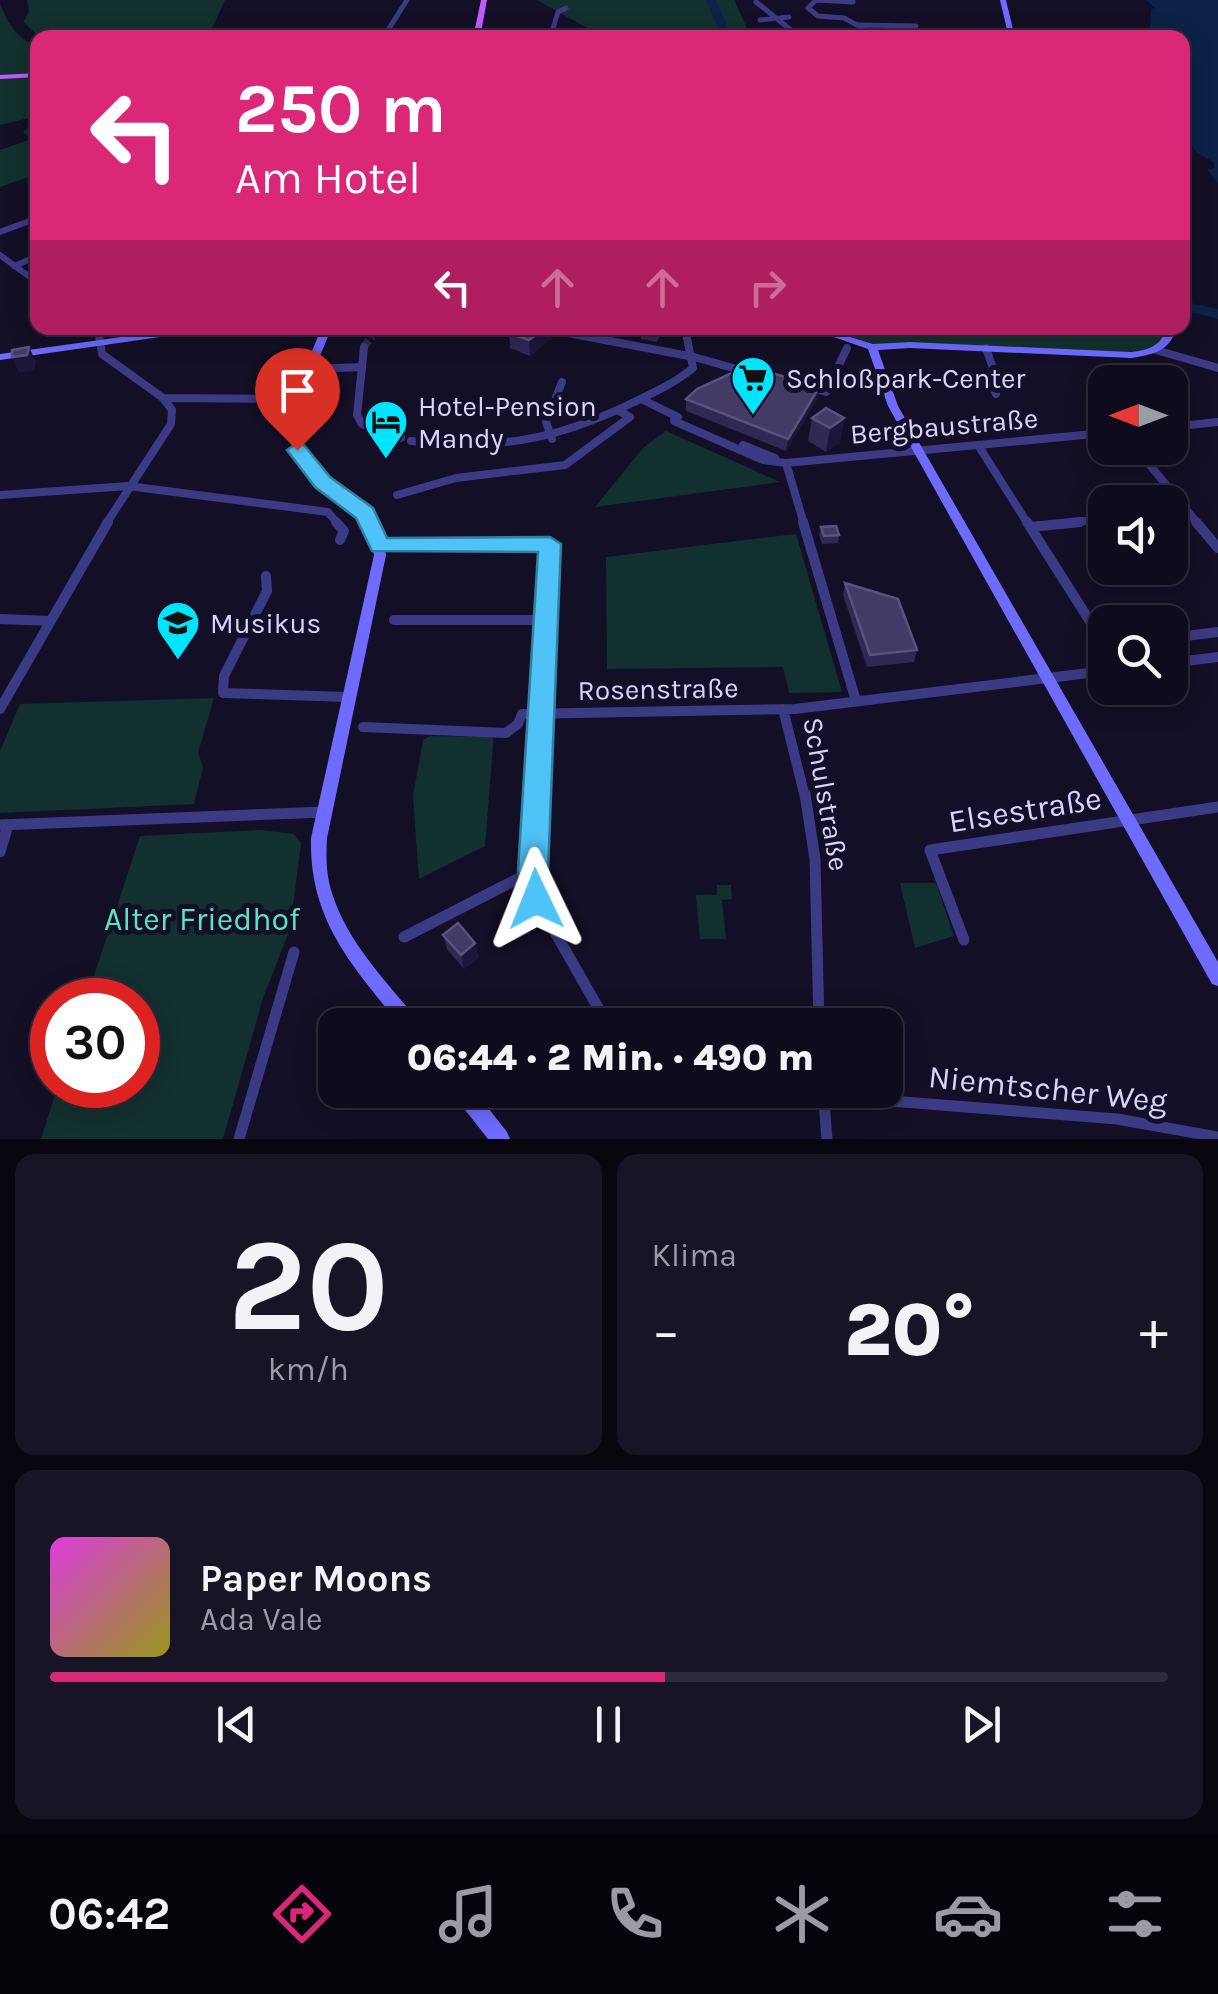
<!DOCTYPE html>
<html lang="de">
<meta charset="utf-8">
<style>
body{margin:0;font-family:Karla,sans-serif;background:#171425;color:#f1f3f6;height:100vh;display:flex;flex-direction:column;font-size:38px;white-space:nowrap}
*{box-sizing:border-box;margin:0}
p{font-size:32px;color:#9b9ba3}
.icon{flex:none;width:55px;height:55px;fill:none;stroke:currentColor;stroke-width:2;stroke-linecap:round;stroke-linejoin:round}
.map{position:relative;height:1139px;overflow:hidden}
.sheet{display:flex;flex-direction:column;gap:15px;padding:15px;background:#08060f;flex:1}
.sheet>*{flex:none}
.guide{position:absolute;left:30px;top:30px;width:1160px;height:305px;border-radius:20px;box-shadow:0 5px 25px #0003,0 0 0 2px #2e2b3b;background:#db2777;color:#fff;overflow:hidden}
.needle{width:65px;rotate:270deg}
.tools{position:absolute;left:1088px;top:365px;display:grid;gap:20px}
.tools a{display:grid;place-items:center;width:100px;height:100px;border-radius:20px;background:#0e0b1c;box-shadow:0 5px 25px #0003,0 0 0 2px #2e2b3b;font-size:50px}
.speed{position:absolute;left:30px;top:978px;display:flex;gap:20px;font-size:50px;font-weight:700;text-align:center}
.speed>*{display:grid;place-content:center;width:130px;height:130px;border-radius:50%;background:#0e0b1c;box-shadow:0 5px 25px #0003,0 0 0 2px #2e2b3b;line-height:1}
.speed .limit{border:15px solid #d22;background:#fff;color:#111}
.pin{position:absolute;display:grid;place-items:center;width:85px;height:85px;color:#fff;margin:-102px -42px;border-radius:50% 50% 50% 0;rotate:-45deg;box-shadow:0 0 10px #0007}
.pin .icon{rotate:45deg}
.me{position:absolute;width:110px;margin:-55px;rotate:358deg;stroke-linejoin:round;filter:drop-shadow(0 0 8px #0008)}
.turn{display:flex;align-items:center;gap:35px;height:210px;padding:0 40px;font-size:45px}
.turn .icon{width:130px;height:130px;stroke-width:2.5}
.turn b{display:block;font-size:70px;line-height:85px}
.lanes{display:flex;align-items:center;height:95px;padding:0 40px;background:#0003;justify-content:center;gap:50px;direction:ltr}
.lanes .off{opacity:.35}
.big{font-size:75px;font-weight:800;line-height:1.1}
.sheet .card{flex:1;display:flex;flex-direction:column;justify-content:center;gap:15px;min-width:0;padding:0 35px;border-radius:20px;background:#171425}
.sheet .dial{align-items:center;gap:0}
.dial b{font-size:130px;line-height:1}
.song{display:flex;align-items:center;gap:30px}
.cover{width:120px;height:120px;border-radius:15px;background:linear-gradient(135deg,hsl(300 70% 55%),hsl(60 70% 35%))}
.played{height:10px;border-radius:5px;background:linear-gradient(90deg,#db2777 55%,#2e2b3b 55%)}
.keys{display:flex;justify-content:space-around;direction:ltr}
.heat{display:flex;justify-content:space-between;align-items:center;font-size:55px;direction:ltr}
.sheet .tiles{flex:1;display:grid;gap:15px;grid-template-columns:1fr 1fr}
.card:last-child{grid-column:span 2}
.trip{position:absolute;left:318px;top:1008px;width:585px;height:100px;border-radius:20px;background:#0e0b1c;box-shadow:0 5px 25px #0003,0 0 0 2px #2e2b3b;font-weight:800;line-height:100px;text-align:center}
.dock{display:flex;height:160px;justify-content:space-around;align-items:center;background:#06040b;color:#9b9ba3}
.dock .icon{width:70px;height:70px}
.dock .on{color:#db2777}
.dock b{font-size:45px;color:#f1f3f6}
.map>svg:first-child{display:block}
.green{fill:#12302f}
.water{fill:#0c2248}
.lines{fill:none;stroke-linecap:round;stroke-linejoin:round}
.stream{stroke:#0c2248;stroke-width:4}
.river{fill:#0c2248;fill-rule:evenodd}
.street-tunnel{stroke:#312d47;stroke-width:8;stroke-dasharray:8 4;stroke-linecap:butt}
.street-far4{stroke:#3d3a85;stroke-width:5}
.street-far3{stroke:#3d3a85;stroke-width:6}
.street-far2{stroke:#3d3a85;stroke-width:8}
.street-far1{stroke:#3d3a85;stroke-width:10}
.street{stroke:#3d3a85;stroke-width:11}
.secondary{fill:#6f6bff;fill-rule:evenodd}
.primary{fill:#c25bff;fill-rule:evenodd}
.wall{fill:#312854}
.shaded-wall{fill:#1d163a}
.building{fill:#433a66;stroke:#5a527e;stroke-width:2.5}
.route{fill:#4fc3f7;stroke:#337fa1;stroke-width:2.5}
.labels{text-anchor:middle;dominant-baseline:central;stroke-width:10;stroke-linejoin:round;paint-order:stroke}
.poi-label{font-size:28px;fill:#d9d4ff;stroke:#130f26;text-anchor:start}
.street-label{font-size:28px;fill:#d9d4ff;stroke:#130f26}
.near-street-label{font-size:32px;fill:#d9d4ff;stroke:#130f26}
.near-park-label{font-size:32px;fill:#5fe0c0;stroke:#130f26}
</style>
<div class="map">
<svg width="1218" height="1139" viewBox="0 0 1218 1139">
<rect width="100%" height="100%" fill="#130f26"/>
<path class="green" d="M27,0H225L208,37H122L81,30L38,36L24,22L29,10Z
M537,0H734L751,37H603Z
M0,3C8,25 16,37 37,47V74L0,76Z
M37,76V116L0,125V78Z
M37,119V174L0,187V150L31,139L23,132Z
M821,328H1168V333L1153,348L1126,352L903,342L877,345Z
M666,431L780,482L595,507L644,447Z
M796,534L842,692L789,693L783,667L607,669L606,557Z
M214,698L198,753L203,767L194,804L0,813V751L20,704Z
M430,736L493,737V746L485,846L419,879L413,796L423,740Z
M261,830L294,834L301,843L290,929L263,998L223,1139H41L58,1085H138V1000H86L140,836Z
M900,883H936L954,936L915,948Z
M717,885H731L732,899L722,900L726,939H700L696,895H717Z"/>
<path class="water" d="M1146,0H1218V183L1207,170L1214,168V162L1197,153L1185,136L1188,133L1183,129L1182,38L1145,37L1143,33L1150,28L1151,9L1155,8Z"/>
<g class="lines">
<path class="stream" d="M1035,328L1048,329"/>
<path class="river" d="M706,0H716L732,38H722Z
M1182,301L1218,309V319L1182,310Z"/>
<path class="street-tunnel" d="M364,347L372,336"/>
<path class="street-far4" d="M816,0L808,8L818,16L844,18L881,38
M816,0L853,2
M756,2L801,38
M760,20L789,17
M859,25L916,26
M881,37H1012
M383,38L407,0
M550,38L558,12L566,8"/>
<path class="street-far3" d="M0,232L38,218
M0,255L38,283
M14,266L38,256"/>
<path class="street-far2" d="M98,328L102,354L163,398L172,410L171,424L106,524
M552,330L694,357L744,371
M364,347L357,415L362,424L401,438
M986,348L998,383L993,388L996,394
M1156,350L1218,368
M312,369L362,367
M808,387L826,392L847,348
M163,398L280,399
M641,399L678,417
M675,416L674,421L763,460L786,463L1105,433
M1170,427L1218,422
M552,439L546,422L562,382
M411,441C496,450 554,441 632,403C653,393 675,383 693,368L685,328
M743,445L775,458
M978,445L1028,524
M1136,448L1198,524
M786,463L804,524
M0,495L128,486L328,512L338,524
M397,495L456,478L565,465L630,417L619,411
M1057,524L1105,519"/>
<path class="street-far1" d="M336,522L344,531L340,540
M803,522L856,701
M1027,522L1105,645
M1196,522L1218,548
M1031,527L1080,522
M380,546L549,544L537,797
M266,576L267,591L224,676L223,693L348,697
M0,619L50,621
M394,620H545
M1170,638L1218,632
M1170,663L1218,657
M0,709L108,522
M783,709L805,797
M363,727L506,733L518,724L522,714L795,709L1105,671"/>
<path class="street" d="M805,794L815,859L819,1025
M0,825L325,812
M0,852L8,825
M533,871L536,899L608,1025
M404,937L533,871L537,794
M964,940L930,850L1218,807
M752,1090L1117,1119L1218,1137
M823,1090L827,1139
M239,1139L294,952"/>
<path class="secondary" d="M1000,0H1006L1015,38H1009Z
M185,328H207L202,331L0,360V354Z
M321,328H331C321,358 300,391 300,424C299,470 343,483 368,513C379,525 383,539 386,555L327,838C326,857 326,875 332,893C347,942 386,981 417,1019L420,1025H400C352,965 309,920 311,838L374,555C371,542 369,530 360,519C334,486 287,474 289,424C290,391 311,358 321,328Z
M808,328H821L873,344L910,342L1131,352C1148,350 1162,346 1166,328H1176C1171,351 1152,355 1131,358L910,348L878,350L898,406L1218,962V986L1212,984L888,406L868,349Z
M453,1090H474L507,1132L510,1139H488L455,1097Z"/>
<path class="primary" d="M481,0H487L480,38H473Z
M38,73V77L0,79V75Z"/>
</g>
<path class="wall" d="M517,328H552V338L530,356L510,348L509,333Z
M641,328H660L659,338L657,342L641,339Z
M818,398L786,451L686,411V399Z
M812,418H844L840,442L826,452L808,441Z
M821,527L839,535L838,543L822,544L819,535Z
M845,583L917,650L914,662L867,667L843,595Z
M443,935L475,943L478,958L464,969L447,949Z"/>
<path class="shaded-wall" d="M545,328H552V338L530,356L529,340Z
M29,347L36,362L34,371L19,373L12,357Z
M820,386L818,398L786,451L788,439Z
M844,418L840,442L826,452L830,428Z
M475,943L478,958L464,969L461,955Z"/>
<path class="building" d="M517,328H545L529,340L509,333Z
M29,347L27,355L12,357V350Z
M738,364L820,386L788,439L686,399L697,389L732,373Z
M826,408L844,418L830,428L812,418Z
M836,526L839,535L824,536L821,527Z
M845,583L898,599L917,650L870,655Z
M458,923L475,943L461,955L443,935Z"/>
<path class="route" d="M297,443L304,445L330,477L373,508L387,538L550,537L561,544L548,871L551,899L547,909L536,913L526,909L518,871L538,552L372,551L356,518L315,487L290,454L287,450Z"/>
<defs>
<symbol id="supermarket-pin" viewBox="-11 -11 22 30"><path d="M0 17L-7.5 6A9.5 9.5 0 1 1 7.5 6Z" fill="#00e5ff" stroke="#130f26"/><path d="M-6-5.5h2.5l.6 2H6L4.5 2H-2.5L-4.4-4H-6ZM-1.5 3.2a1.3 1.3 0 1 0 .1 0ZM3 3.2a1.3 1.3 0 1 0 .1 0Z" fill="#111"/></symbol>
<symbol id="hotel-pin" viewBox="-11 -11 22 30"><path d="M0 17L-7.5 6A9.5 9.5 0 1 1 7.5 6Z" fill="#00e5ff" stroke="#130f26"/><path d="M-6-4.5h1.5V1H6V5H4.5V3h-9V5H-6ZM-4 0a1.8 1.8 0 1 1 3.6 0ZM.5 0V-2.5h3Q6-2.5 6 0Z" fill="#111"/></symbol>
<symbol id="school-pin" viewBox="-11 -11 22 30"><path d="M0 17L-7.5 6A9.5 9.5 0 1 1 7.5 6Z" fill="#00e5ff" stroke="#130f26"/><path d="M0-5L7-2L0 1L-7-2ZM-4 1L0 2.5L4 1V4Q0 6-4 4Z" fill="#111"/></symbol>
</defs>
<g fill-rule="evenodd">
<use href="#supermarket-pin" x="728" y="353" width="50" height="68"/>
<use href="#hotel-pin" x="361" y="397" width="50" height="68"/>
<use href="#school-pin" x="153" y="598" width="50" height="68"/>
</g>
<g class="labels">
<g class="poi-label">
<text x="786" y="378">Schloßpark-Center</text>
<text x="418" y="406">Hotel-Pension<tspan x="418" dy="32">Mandy</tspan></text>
<text x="210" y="623">Musikus</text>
</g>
<g class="street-label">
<text transform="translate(944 426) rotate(-5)">Bergbaustraße</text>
<text transform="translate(658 689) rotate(-1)">Rosenstraße</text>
<text transform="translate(826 794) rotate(80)">Schulstraße</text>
</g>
<g class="near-street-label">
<text transform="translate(1025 810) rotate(-9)">Elsestraße</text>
<text transform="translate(1048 1089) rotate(6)">Niemtscher Weg</text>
</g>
<g class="near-park-label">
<text x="202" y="919">Alter Friedhof</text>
</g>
</g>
</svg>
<div class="tools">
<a><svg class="needle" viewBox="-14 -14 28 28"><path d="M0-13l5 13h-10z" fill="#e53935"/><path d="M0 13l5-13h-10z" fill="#9b9ba3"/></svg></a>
<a><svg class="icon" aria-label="sound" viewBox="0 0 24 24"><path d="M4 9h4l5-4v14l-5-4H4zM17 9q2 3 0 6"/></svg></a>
<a><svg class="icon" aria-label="search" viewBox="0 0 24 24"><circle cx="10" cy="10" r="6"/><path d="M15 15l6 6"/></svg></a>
</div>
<div class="speed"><div class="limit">30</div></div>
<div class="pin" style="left:297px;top:450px;background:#d93025"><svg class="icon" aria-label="arrive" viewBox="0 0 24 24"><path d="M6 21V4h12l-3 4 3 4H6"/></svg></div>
<svg class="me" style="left:536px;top:899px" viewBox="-20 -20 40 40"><path d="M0-17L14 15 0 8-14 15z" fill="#4fc3f7" stroke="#fff" stroke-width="4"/></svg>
<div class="trip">06:44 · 2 Min. · 490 m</div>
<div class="guide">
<div class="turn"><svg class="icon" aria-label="left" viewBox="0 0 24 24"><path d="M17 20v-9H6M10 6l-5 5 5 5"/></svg><div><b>250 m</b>Am Hotel</div></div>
<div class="lanes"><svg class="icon" aria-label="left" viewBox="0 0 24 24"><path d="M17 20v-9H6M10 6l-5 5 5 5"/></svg><svg class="icon off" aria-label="ahead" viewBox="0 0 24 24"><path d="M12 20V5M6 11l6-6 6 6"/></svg><svg class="icon off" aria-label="ahead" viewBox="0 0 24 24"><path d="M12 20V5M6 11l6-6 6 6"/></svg><svg class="icon off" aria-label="right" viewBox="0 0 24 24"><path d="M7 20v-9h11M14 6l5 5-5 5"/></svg></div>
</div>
</div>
<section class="sheet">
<div class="tiles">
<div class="card dial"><b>20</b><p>km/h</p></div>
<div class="card"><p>Klima</p>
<div class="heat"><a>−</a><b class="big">20°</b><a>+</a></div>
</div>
<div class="card">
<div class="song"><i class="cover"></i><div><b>Paper Moons</b><p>Ada Vale</p></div></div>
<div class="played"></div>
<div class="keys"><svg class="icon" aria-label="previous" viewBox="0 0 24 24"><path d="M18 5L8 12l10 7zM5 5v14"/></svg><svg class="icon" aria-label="pause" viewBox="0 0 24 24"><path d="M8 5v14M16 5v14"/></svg><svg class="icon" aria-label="next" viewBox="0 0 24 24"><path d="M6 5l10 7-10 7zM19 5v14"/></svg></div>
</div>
</div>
</section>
<nav class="dock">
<b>06:42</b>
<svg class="icon on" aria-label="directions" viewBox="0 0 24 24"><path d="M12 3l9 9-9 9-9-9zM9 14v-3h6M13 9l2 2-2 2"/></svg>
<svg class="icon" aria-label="music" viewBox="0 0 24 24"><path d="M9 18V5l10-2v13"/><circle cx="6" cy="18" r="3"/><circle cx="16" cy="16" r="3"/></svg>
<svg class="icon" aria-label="phone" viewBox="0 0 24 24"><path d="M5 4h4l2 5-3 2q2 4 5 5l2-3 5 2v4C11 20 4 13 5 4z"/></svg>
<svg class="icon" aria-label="climate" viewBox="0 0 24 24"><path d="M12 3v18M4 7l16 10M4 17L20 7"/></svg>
<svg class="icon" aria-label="car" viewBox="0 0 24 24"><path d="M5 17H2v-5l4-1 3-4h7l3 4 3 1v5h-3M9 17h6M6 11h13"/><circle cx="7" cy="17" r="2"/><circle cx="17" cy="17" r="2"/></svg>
<svg class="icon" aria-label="filters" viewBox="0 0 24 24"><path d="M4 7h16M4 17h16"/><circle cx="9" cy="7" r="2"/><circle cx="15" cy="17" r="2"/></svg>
</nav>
